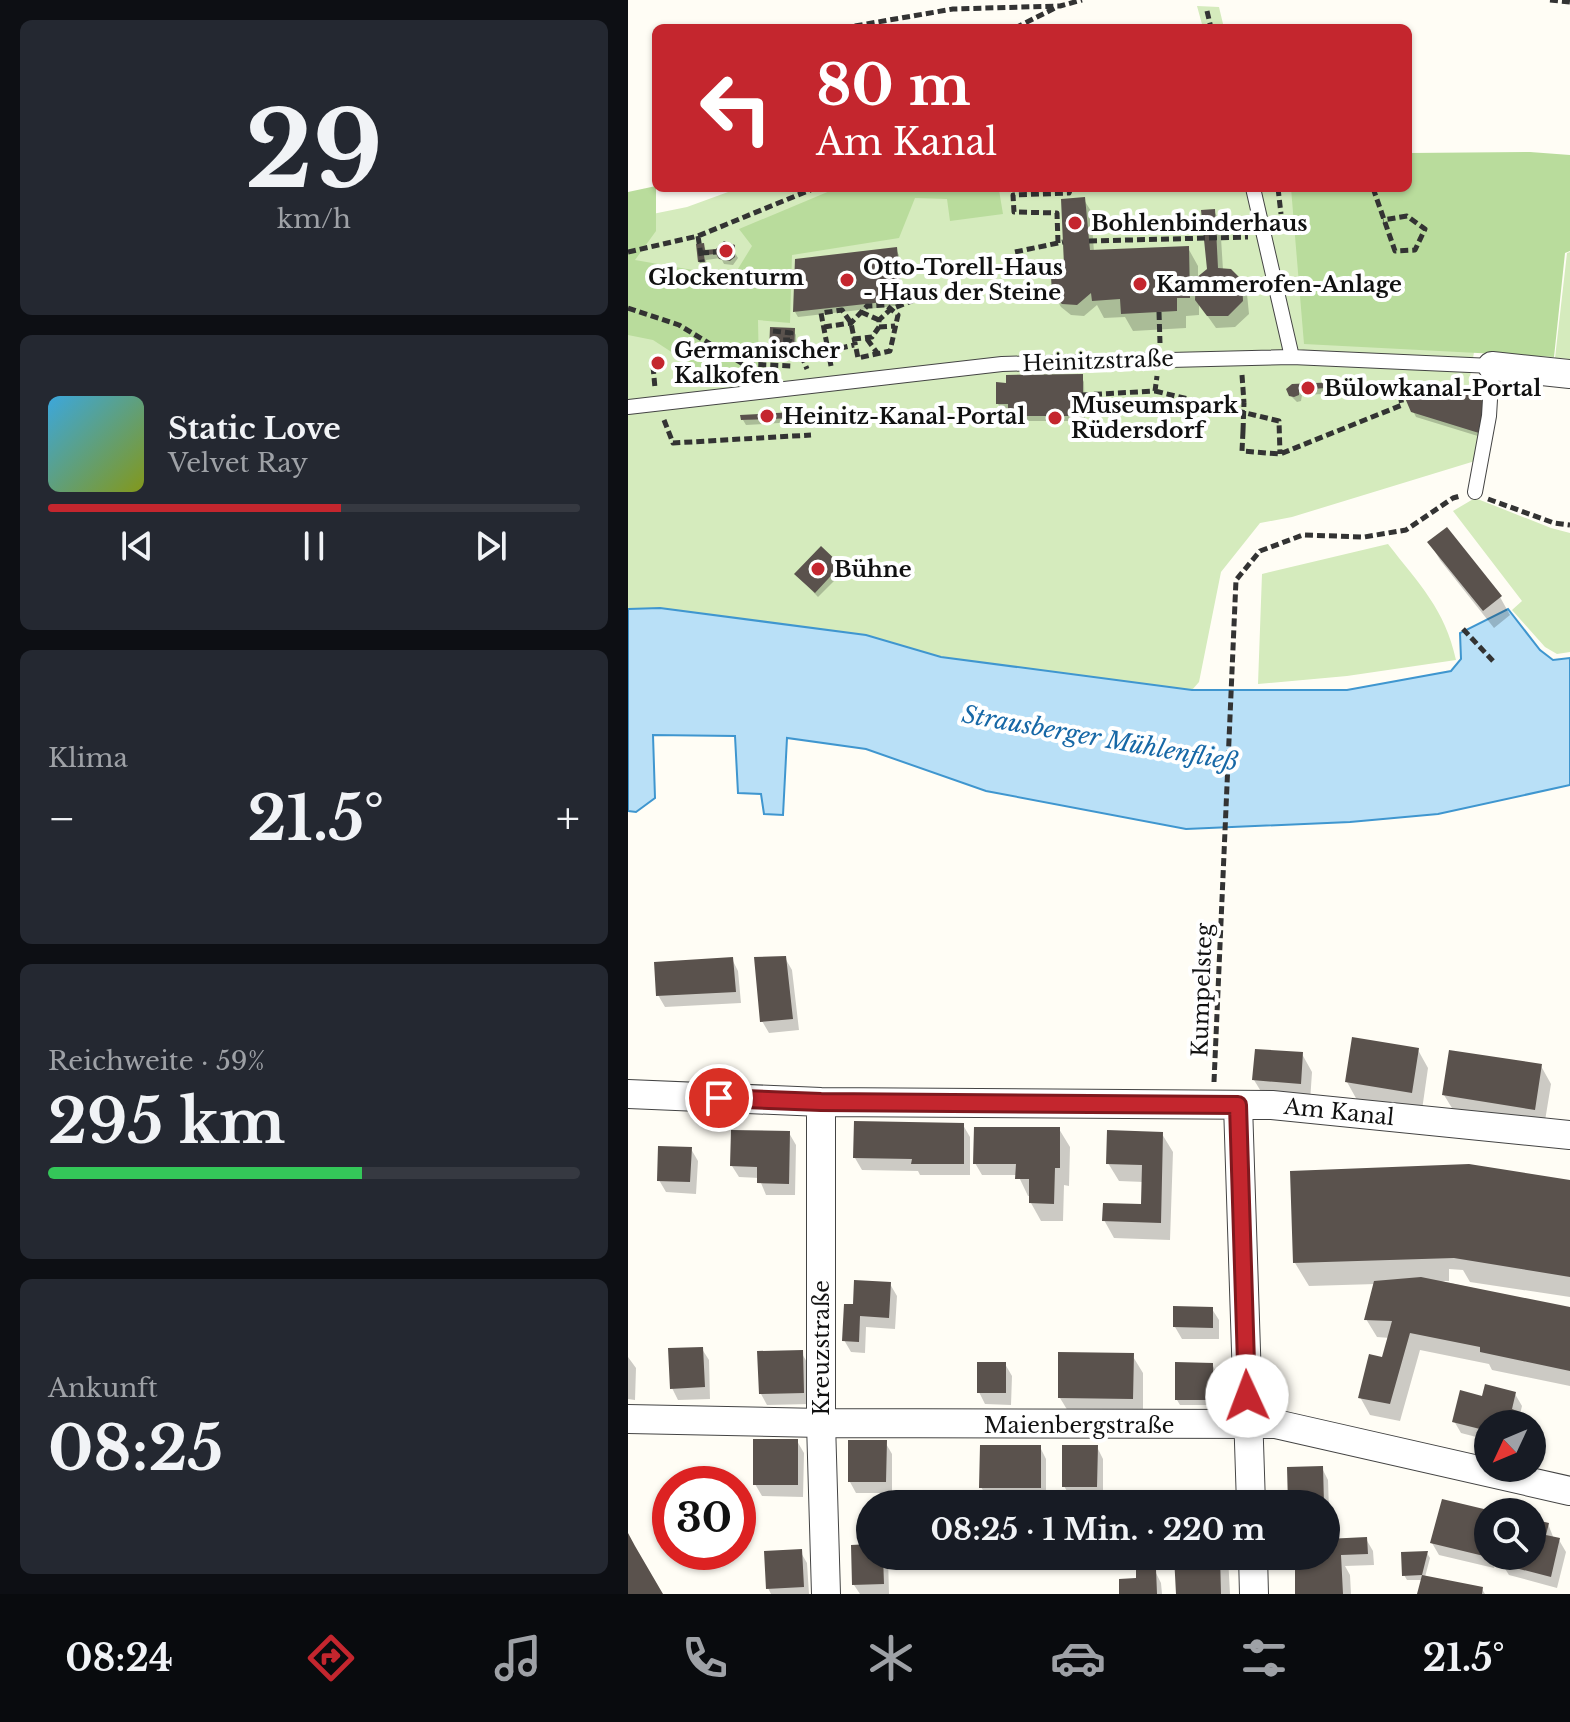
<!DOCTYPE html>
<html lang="de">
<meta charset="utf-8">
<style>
body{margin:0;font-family:"Libre Baskerville",serif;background:#242831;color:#f1f3f6;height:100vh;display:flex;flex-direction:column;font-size:30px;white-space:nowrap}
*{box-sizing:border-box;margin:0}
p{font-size:26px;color:#9ea1a6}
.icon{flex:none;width:44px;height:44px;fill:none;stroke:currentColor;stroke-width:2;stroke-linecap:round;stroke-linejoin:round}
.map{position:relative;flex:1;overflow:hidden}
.sheet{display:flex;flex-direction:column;gap:20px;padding:20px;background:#0d0f14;width:628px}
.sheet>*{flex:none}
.guide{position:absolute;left:24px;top:24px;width:760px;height:168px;border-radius:12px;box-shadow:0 2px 6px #0004;background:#c4262e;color:#fff;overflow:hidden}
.needle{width:52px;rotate:226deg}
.controls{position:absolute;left:846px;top:1410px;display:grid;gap:16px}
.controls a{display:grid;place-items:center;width:72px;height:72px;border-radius:50%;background:#171b24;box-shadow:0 2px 6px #0004;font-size:40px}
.speed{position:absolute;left:24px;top:1466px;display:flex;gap:16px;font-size:40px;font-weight:700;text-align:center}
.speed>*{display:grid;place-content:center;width:104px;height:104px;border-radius:50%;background:#171b24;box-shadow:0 2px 6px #0004;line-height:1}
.speed .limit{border:12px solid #d22;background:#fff;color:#111}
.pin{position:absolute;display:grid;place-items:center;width:68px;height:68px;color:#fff;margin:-34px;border:4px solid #fff;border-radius:50%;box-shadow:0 2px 8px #0007}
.me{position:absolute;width:88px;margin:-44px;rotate:358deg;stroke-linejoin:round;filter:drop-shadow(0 0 6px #0008)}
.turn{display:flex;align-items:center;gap:28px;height:168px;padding:0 32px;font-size:36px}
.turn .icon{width:104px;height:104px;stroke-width:2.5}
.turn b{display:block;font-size:56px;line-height:68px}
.big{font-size:60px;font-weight:800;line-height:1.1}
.sheet .widget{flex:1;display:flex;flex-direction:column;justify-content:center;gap:12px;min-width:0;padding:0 28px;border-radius:12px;background:#242831}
.sheet .dial{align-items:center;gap:0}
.dial b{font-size:104px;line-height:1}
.song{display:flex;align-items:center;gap:24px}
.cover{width:96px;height:96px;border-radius:12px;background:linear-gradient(135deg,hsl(200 70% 55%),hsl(70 70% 35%))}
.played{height:8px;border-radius:4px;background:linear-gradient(90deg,#c4262e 55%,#363941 55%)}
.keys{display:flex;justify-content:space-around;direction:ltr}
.heat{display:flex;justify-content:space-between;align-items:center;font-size:44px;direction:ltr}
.charge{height:12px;border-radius:6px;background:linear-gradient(90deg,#34c759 59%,#363941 0)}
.trip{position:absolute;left:228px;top:1490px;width:484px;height:80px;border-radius:40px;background:#171b24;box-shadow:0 2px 6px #0004;font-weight:800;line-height:80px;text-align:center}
.tabs{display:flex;height:128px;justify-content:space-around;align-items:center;background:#090b0e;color:#9ea1a6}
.tabs .icon{width:56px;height:56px}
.tabs .on{color:#c4262e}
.tabs b{font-size:36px;color:#f1f3f6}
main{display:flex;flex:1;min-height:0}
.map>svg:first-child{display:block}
.green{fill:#d5ebbd}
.forest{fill:#b9dc9c}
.water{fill:#b9e0f7;stroke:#3f96cf;stroke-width:2}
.shadow{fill:#0003}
.building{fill:#5a524d}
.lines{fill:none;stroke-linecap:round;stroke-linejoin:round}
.service-casing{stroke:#444;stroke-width:16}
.minor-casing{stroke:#444;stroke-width:30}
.path{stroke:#333;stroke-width:5;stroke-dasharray:8 4;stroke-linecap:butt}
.service{stroke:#fff;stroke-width:14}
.minor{stroke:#fff;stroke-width:28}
.path-bridge{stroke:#333;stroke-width:5;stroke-dasharray:8 4;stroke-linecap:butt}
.route-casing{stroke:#7f191e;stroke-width:20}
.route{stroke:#c4262e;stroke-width:14}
.poi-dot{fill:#c4262e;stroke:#fff;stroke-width:3}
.labels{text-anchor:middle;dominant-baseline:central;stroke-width:8;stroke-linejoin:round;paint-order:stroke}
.poi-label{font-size:22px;font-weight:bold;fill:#111;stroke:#fff;text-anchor:start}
.street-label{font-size:22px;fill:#111;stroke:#fff}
.water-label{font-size:24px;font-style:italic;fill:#1768a6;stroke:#fff}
</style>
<main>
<section class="sheet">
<div class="widget dial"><b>29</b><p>km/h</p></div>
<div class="widget">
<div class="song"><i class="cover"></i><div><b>Static Love</b><p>Velvet Ray</p></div></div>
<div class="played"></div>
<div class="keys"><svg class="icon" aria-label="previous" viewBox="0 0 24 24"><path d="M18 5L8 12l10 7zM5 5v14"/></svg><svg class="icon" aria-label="pause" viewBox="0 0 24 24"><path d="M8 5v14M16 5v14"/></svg><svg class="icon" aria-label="next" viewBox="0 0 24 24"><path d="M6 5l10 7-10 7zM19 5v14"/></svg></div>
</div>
<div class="widget"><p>Klima</p>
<div class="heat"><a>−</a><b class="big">21.5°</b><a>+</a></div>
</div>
<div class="widget"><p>Reichweite · 59%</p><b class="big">295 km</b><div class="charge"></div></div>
<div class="widget"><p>Ankunft</p><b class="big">08:25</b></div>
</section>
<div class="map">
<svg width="942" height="1594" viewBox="0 0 942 1594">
<rect width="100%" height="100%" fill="#fffdf5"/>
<path class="green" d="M569,6L591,7L596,28H575Z
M820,160L686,340L846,352L840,390L856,402L847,461L664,517L632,523L593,572L571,682L564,690L313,657L238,635L32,608L0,609V219L59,207L111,188H780Z
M942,252V359L927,358L939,253Z
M847,498L923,528L942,533V652L929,654L917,647L884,610L894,601L825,511Z
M760,544C791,584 817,609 828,660L719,676L630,684L634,574Z"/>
<path class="forest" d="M902,152L942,155V251L937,253L926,357L676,344L663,188H780V153Z
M28,186V231L7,260L105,277L124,246L111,229L209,188H387L371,190L375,214L322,221L319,199L287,198L271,238L164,255L162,323L130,320L131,372L82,377L25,340L0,335V192Z"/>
<path class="water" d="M32,608L238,635L313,657L564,690H719L823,671L833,659L832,633L880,609L912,650L925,660L942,658V785L810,814L722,822L558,829L358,791L238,749L159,738L155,815L136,814L133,794L110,793L107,736L25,735L27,798L8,812L0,811V609Z"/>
<path class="shadow" d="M456,200L463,211L466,252L560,248L570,266V279L581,269L586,211L592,222L595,270L612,281L619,294L621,314L607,327L588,328L571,304V315L558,316V328L505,331L497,317L476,318L469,305L456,316L443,315L433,307L426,295L438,266Z
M101,243L110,258L105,265L96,264L93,258L78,260L79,267H75L72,262L75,245L79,252L88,251Z
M268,250L271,255L275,305L170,317L167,312Z
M165,330L168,335V359L146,358L143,353Z
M453,376L456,382L457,421H385L382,409H373L370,404Z
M722,385L718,393L674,395L673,401L669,402L663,396L664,386Z
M779,399L858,409L853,437L788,417Z
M205,411L209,427L200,428L197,423Z
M165,414L168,422L118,425L115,420Z
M802,543L872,597L882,615L866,628L812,560Z
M193,549L215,572L190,597L168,574Z
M157,958L164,970L171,1030L141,1033L134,1021Z
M104,959L110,971L113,1003L37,1007L30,995Z
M790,1050L800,1068L794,1110L729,1100L719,1082Z
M674,1054L684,1072L682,1102L637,1098L626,1080Z
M913,1066L923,1084L916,1127L827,1113L816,1095Z
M335,1125L342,1137V1175H292L290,1171L234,1170L227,1158Z
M431,1129L442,1147L441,1186L436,1185L435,1221H413L403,1203V1196H400L390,1175H354L347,1163Z
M161,1133L168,1145L167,1195H138L131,1178L111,1177L104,1166Z
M534,1134L545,1152L542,1240L486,1238L476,1220L515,1206L516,1182L491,1181L480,1163Z
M63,1149L70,1161L68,1194L38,1192L31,1180Z
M942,1182V1297L842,1282L835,1270L821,1269V1281H813L942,1309V1386L864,1370L861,1364L792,1350L772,1421L742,1415L732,1397L756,1359L762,1338L749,1337L738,1319L748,1284L681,1286L667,1263Z
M262,1284L269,1296L267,1329L238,1327L237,1353L223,1352L216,1340L227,1306Z
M584,1309L591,1320V1339H554L547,1327Z
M74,1349L81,1360L82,1399L50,1400L44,1388Z
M173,1352L180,1364L182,1404L139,1405L133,1394Z
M504,1355L515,1373V1416H443L432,1398Z
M0,1357L8,1368L7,1400L0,1399Z
M377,1364L384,1376L383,1405L357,1404L351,1392Z
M584,1364L587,1370V1405H552L549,1400Z
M887,1394L894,1406L891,1418L894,1424H860V1440L833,1433L826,1421L855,1399Z
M169,1441L176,1453L175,1497L134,1496L127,1484Z
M257,1442L264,1454V1493H228L222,1482Z
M412,1447L418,1459V1499H360L353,1487Z
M469,1447L475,1459V1496L518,1495L523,1504H477V1498H443L436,1486Z
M694,1468L700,1480L702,1541L738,1539L745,1551L746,1565L717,1566L722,1575L723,1594H669L670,1556H698V1504H662Z
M860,1512V1556H869L866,1568L811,1555L804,1543Z
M904,1521L920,1524L926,1539L931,1540L938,1552L929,1588L881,1575L874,1564L876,1556H904Z
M242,1546V1556L260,1557L261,1594H232L226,1585Z
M172,1551L179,1563L181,1594H143L140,1588Z
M799,1553L802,1558L797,1577L854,1589L857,1594H791L794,1580H779L776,1575Z
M548,1556H600L602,1594H550Z
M527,1571L533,1583L534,1594H493Z"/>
<path class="building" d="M457,197L462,250L561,246L562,298H549V311L493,314L492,299L464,301L463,293L449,305L434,304L424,295L423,276L436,265L433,199Z
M587,209L590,268L603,269L614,280L615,301L600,316H579L567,300L568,278L579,269L573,210Z
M96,241L107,245V257L102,261L91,259L88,254L76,255L77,262H70L68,244L76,243L77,250L88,249Z
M269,247L274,300L165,312L167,259Z
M142,327L167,328L166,354L141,353Z
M455,374V416H380V404H368V382L378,383V375Z
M720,379L724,385L721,390L715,392L711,387L671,390V395L666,397L661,396L658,389L664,384L709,382Z
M829,389L839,392L840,390L856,402L851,433L783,412L777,398L801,391Z
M206,409L208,423L195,424L193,410Z
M166,412V418L113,420L112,415Z
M819,527L874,596L855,611L799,542Z
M193,546L213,565L187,593L166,574Z
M158,956L165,1019L132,1022L126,957Z
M105,957L108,992L28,996L26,962Z
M724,1037L791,1048L784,1093L717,1082Z
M627,1049L675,1052L673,1084L624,1080Z
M821,1050L914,1064L907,1110L814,1095Z
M226,1121L336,1123V1164H283L284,1159L225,1158Z
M346,1127H432V1168H427L426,1204L401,1203V1179H387L388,1164H345Z
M103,1130L162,1131L161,1184L129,1183V1167L102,1166Z
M479,1130L535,1132L533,1223L474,1221L475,1203L513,1204L514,1165L478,1164Z
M30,1146L64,1147L62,1182L29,1181Z
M841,1164L942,1180V1277L826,1258L665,1263L662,1171Z
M793,1277L942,1307V1371L852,1352V1347L782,1333L762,1404L730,1398L741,1354L754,1357L764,1321L736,1320L746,1281Z
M226,1280L263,1282L261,1318L232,1316L231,1342L214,1341L216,1304H225Z
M545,1306L585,1307V1328L545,1327Z
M75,1347L77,1387L42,1389L40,1348Z
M175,1350L176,1393L131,1394L129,1351Z
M430,1352L506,1353L505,1399L430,1398Z
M349,1362H378V1393H349Z
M547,1362L585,1363V1400H547Z
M857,1384L888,1392L884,1409L889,1411L886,1424H860V1431L824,1422L832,1390L854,1396Z
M125,1439H170V1485H125Z
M220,1440H259L258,1482H220Z
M352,1445H413V1488H351Z
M434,1445H470L469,1487H434Z
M695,1466L696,1504H660L659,1467Z
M519,1493V1504H475V1494Z
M814,1499L860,1510V1557L802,1543Z
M904,1519L921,1523L918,1535L932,1538L923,1577L872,1564L874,1556H904Z
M0,1533L7,1546L35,1594H0Z
M739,1537L740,1554L713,1555L715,1594H667V1557L698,1556V1539Z
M242,1544V1556H255L256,1584L224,1585L223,1545Z
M174,1549L176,1587L138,1589L136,1551Z
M800,1551L794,1575L774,1576L773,1552Z
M546,1556H592L593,1594H548Z
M528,1569L529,1594H491V1579L508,1578V1570Z
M794,1575L855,1587L854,1594H789Z"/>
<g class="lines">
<defs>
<path id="service" d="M625,188L664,357
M0,407L374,364L664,357L864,366L861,416L847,492"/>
<path id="minor" d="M864,366L942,374
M0,1094L193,1102L644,1105L942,1135
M193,1102V1423L198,1594
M610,1105L623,1504
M0,1419L193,1423L648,1424L942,1491
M625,1556L626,1594"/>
</defs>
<use href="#service" class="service-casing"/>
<use href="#minor" class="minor-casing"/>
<path class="path" d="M922,0L942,2
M579,11L583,28
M215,28L325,9L432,6L454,0
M387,28L429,7
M650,188L653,214
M745,188L767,251L787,250L797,229L779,216L755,220
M70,236L74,262
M461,241L620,237
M430,243L429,213L386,212L385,195L441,193L443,188
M0,252L70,236L187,188
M387,252L435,242
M73,253L88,252
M0,308L51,325L115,364L165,366
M233,312L251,320
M531,312L532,343
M196,327L223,323L239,306L258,305L270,315L262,351L230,358L223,323L214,310L193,313L203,366
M251,327L267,326
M145,331L163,333L162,340H150L149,348L172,352L179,369
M225,339L244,337L251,327V320L263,309L297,296
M239,339L250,354
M200,351L226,345
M25,366L27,388
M614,375L616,403
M527,391L651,421L652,454
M454,395L527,391L529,376
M36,420L45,443L183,435
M615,431L614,451L652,454L774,405L769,380
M860,499L926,523L942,525
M835,629L865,661
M586,1082L608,580L632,551L675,535L736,537L778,530L825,498L832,496"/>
<use href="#service" class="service"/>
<use href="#minor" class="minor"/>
<path class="path-bridge" d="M615,431L616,403"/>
</g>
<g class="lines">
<defs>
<path id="route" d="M91,1098L193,1102L610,1105L619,1396"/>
</defs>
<use href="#route" class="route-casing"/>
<use href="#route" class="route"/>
</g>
<g class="poi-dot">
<circle cx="447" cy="223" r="8"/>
<circle cx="98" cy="251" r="8"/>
<circle cx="219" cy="280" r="8"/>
<circle cx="512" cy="284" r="8"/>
<circle cx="30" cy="363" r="8"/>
<circle cx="680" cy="388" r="8"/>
<circle cx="139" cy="416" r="8"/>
<circle cx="427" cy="418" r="8"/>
<circle cx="190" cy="569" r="8"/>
</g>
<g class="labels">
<g class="poi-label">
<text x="463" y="223">Bohlenbinderhaus</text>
<text x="235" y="267">Otto-Torell-Haus<tspan x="235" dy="25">- Haus der Steine</tspan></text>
<text x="98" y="277" text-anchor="middle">Glockenturm</text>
<text x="528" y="284">Kammerofen-Anlage</text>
<text x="46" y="350">Germanischer<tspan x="46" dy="25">Kalkofen</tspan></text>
<text x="696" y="388">Bülowkanal-Portal</text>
<text x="443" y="405">Museumspark<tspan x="443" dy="25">Rüdersdorf</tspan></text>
<text x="155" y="416">Heinitz-Kanal-Portal</text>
<text x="206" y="569">Bühne</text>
</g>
<g class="street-label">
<text transform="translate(470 361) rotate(-2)">Heinitzstraße</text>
<text transform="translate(574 990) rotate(-88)">Kumpelsteg</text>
<text transform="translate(711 1112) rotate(6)">Am Kanal</text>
<text transform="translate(193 1348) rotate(-90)">Kreuzstraße</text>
<text x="451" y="1425">Maienbergstraße</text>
</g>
<g class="water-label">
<text transform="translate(472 738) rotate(10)">Strausberger Mühlenfließ</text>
</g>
</g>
</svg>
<div class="controls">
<a><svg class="needle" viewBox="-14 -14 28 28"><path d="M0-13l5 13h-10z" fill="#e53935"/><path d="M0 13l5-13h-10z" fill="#9ea1a6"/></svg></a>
<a><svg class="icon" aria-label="search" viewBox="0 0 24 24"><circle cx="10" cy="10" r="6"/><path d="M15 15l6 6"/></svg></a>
</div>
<div class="speed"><div class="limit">30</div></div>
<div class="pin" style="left:91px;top:1098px;background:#d93025"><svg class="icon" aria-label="arrive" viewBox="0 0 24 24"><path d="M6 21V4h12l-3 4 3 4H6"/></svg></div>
<svg class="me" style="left:619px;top:1396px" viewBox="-20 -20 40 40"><circle r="19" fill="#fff"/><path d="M0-13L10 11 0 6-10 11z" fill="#c4262e"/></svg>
<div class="trip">08:25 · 1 Min. · 220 m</div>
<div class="guide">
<div class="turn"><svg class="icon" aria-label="left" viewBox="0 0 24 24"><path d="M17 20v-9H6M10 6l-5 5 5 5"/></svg><div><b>80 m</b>Am Kanal</div></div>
</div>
</div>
</main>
<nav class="tabs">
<b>08:24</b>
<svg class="icon on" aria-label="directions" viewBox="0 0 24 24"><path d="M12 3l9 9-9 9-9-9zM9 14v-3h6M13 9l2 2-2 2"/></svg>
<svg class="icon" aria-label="music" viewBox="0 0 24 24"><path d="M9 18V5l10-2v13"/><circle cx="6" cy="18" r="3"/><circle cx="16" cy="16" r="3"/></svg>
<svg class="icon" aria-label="phone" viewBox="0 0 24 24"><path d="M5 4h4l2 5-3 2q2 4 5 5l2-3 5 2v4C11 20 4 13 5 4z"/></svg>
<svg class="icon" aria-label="climate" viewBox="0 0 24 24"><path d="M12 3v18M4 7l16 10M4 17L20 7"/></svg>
<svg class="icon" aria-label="car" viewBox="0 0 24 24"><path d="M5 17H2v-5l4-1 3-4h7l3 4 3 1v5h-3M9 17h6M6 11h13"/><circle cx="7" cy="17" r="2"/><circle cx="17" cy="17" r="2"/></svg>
<svg class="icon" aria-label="filters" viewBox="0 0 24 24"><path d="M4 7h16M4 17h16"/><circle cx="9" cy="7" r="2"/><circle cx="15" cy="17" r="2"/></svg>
<b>21.5°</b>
</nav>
